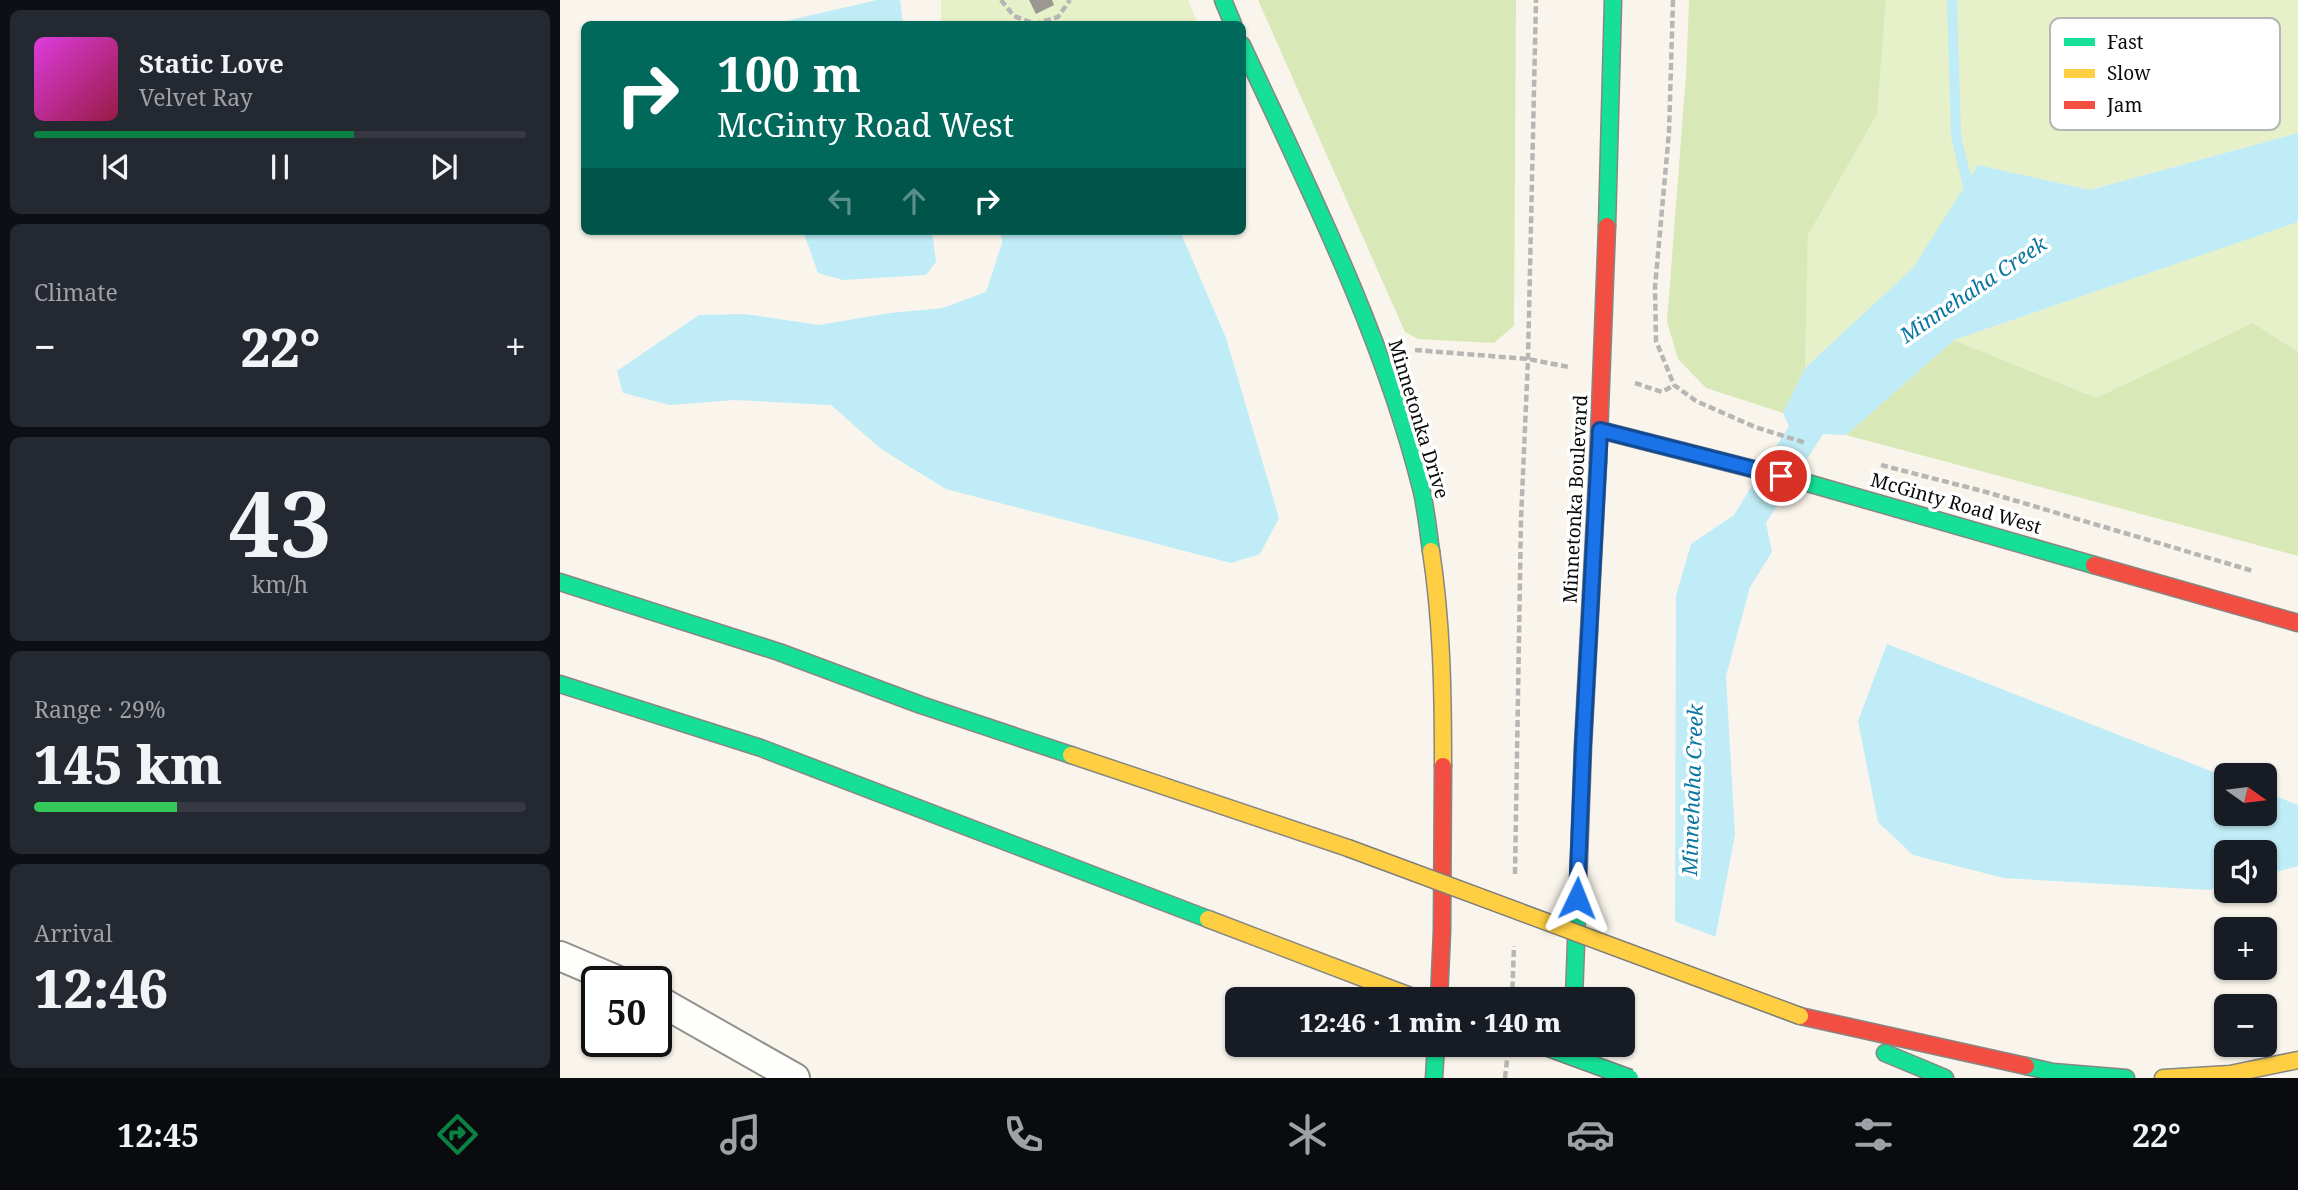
<!DOCTYPE html>
<meta charset="utf-8">
<style>
body{margin:0;font-family:"Noto Serif",serif;background:#242831;color:#f1f3f6;height:100vh;display:flex;flex-direction:column;font-size:26px;white-space:nowrap}
*{box-sizing:border-box;margin:0}
p{font-size:23px;color:#9ea1a6}
.icon{flex:none;width:38px;height:38px;fill:none;stroke:currentColor;stroke-width:2;stroke-linecap:round;stroke-linejoin:round}
.map{position:relative;flex:1;overflow:hidden}
.drawer{display:flex;flex-direction:column;gap:10px;padding:10px;background:#0d0f14;width:560px}
.drawer>*{flex:none}
.guide{position:absolute;left:21px;top:21px;width:665px;height:214px;border-radius:10px;box-shadow:0 2px 5px #0004;background:#00695c;color:#fff;overflow:hidden}
.needle{width:46px;rotate:104deg}
.fabs{position:absolute;left:1654px;top:763px;display:grid;gap:14px}
.fabs a{display:grid;place-items:center;width:63px;height:63px;border-radius:10px;background:#171b24;box-shadow:0 2px 5px #0004;font-size:35px}
.speed{position:absolute;left:21px;top:966px;display:flex;gap:14px;font-size:35px;font-weight:700;text-align:center}
.speed>*{display:grid;place-content:center;width:91px;height:91px;border-radius:50%;background:#171b24;box-shadow:0 2px 5px #0004;line-height:1}
.speed .limit{border:4px solid #111;border-radius:10px;background:#fff;color:#111}
.pin{position:absolute;display:grid;place-items:center;width:60px;height:60px;color:#fff;margin:-30px;border:4px solid #fff;border-radius:50%;box-shadow:0 2px 7px #0007}
.me{position:absolute;width:77px;margin:-38px;rotate:2deg;stroke-linejoin:round;filter:drop-shadow(0 0 5px #0008)}
.turn{display:flex;align-items:center;gap:24px;height:147px;padding:0 21px;font-size:32px}
.turn .icon{width:91px;height:91px;stroke-width:2.5}
.turn b{display:block;font-size:49px;line-height:60px}
.lanes{display:flex;align-items:center;height:66px;padding:0 21px;background:#0003;justify-content:center;gap:35px;direction:ltr}
.lanes .off{opacity:.35}
.big{font-size:52px;font-weight:800;line-height:1.1}
.drawer .widget{flex:1;display:flex;flex-direction:column;justify-content:center;gap:10px;min-width:0;padding:0 24px;border-radius:10px;background:#242831}
.drawer .dial{align-items:center;gap:0}
.dial b{font-size:91px;line-height:1}
.song{display:flex;align-items:center;gap:21px}
.cover{width:84px;height:84px;border-radius:10px;background:linear-gradient(135deg,hsl(300 70% 55%),hsl(340 70% 35%))}
.played{height:7px;border-radius:4px;background:linear-gradient(90deg,#0b8043 65%,#363941 65%)}
.keys{display:flex;justify-content:space-around;direction:ltr}
.heat{display:flex;justify-content:space-between;align-items:center;font-size:38px;direction:ltr}
.charge{height:10px;border-radius:5px;background:linear-gradient(90deg,#34c759 29%,#363941 0)}
.trip{position:absolute;left:665px;top:987px;width:410px;height:70px;border-radius:10px;background:#171b24;box-shadow:0 2px 5px #0004;font-weight:800;line-height:70px;text-align:center}
.dock{display:flex;height:112px;justify-content:space-around;align-items:center;background:#090b0e;color:#9ea1a6}
.dock .icon{width:49px;height:49px}
.dock .on{color:#0b8043}
.dock b{font-size:32px;color:#f1f3f6}
main{display:flex;flex:1;min-height:0}
.map>svg:first-child{display:block}
.green{fill:#e6f0c9}
.forest{fill:#d8e8b7}
.water{fill:#bfecf6}
.pier{fill:#f9f5ec}
.lines{fill:none;stroke-linecap:round;stroke-linejoin:round}
.stream{stroke:#bfecf6;stroke-width:10}
.building{fill:#9b9893}
.street-casing{stroke:#92908c;stroke-width:32}
.fast-casing{stroke:#888682;stroke-width:19}
.slow-casing{stroke:#888682;stroke-width:19}
.jam-casing{stroke:#888682;stroke-width:19}
.path{stroke:#b7b6b5;stroke-width:4.5;stroke-dasharray:7 3.5;stroke-linecap:butt}
.street{stroke:#fefefc;stroke-width:28}
.fast{stroke:#16e098;stroke-width:16}
.slow{stroke:#ffcf43;stroke-width:16}
.jam{stroke:#f24e42;stroke-width:16}
.fast-bridge-casing{stroke:#7f7d79;stroke-width:19;stroke-linecap:butt}
.slow-bridge-casing{stroke:#7f7d79;stroke-width:19;stroke-linecap:butt}
.fast-bridge{stroke:#16e098;stroke-width:16}
.slow-bridge{stroke:#ffcf43;stroke-width:16}
.route-casing{stroke:#114b97;stroke-width:18}
.route{stroke:#1a73e8;stroke-width:12}
.labels{text-anchor:middle;dominant-baseline:central;stroke-width:7;stroke-linejoin:round;paint-order:stroke}
.street-label{font-size:19px;fill:#0a0a0a;stroke:#fff}
.water-label{font-size:21px;font-style:italic;fill:#0b78a3;stroke:#fff}
.key{fill:#fff;stroke:#b6b6b6;stroke-width:2}
.key-label{font-size:19px;fill:#0a0a0a}
</style>
<main>
<section class="drawer">
<div class="widget">
<div class="song"><i class="cover"></i><div><b>Static Love</b><p>Velvet Ray</p></div></div>
<div class="played"></div>
<div class="keys"><svg class="icon" aria-label="previous" viewBox="0 0 24 24"><path d="M18 5L8 12l10 7zM5 5v14"/></svg><svg class="icon" aria-label="pause" viewBox="0 0 24 24"><path d="M8 5v14M16 5v14"/></svg><svg class="icon" aria-label="next" viewBox="0 0 24 24"><path d="M6 5l10 7-10 7zM19 5v14"/></svg></div>
</div>
<div class="widget"><p>Climate</p>
<div class="heat"><a>−</a><b class="big">22°</b><a>+</a></div>
</div>
<div class="widget dial"><b>43</b><p>km/h</p></div>
<div class="widget"><p>Range · 29%</p><b class="big">145 km</b><div class="charge"></div></div>
<div class="widget"><p>Arrival</p><b class="big">12:46</b></div>
</section>
<div class="map">
<svg width="1738" height="1078" viewBox="0 0 1738 1078">
<rect width="100%" height="100%" fill="#f9f5ec"/>
<path class="green" d="M381,0H628L638,24H381Z
M1326,0H1738V133L1530,190L1418,165L1354,268L1245,368L1248,235L1317,114Z
M1738,222V352L1693,323L1536,398L1394,340Z"/>
<path class="forest" d="M698,0H956L954,326L934,343L858,339L845,332Z
M1129,0H1326L1317,114L1248,235L1245,368L1223,413L1146,388L1118,359L1107,322L1126,75Z
M1693,323L1738,352V556L1286,435L1394,340L1536,398Z"/>
<path class="water" d="M317,0H340L343,24H213Z
M1738,133V222L1394,340L1286,435L1263,434L1206,523L1212,552L1190,587L1166,676L1175,835L1156,934L1152,1078H1102L1115,920L1116,596L1131,544L1174,515L1229,426L1223,413L1245,368L1353,268L1418,165L1530,190Z
M243,231H372L376,262L366,275L283,280L258,273Z
M441,231H620L666,338L719,518L700,554L671,563L386,489L321,449L271,405L175,400L110,405L63,393L57,371L139,315L185,314L259,325L330,313L383,308L426,292L442,243Z
M1327,644L1666,777V814H1704L1705,792L1738,805V866L1705,875L1704,852H1666V885L1649,890L1444,878L1353,855L1318,822L1298,721Z"/>
<path class="pier" d="M1111,920L1159,938L1155,1078H1099Z"/>
<g class="lines">
<path class="stream" d="M1392,0L1396,136L1410,194"/>
</g>
<path class="building" d="M469,0H492L494,5L476,14Z"/>
<g class="lines">
<defs>
<path id="street" d="M0,956L61,982
M96,999L235,1078"/>
<path id="fast" d="M663,0L673,24
M682,45C749,189 822,333 861,488C866,508 868,530 871,551
M1047,226L1053,0
M1040,430L1244,482L1534,565
M0,582L219,652L361,705L511,755
M0,684L201,748L648,919
M1014,999L1023,746L1038,463
M1325,1053L1385,1078
M1466,1066L1493,1072L1566,1078
M874,1078L876,1045"/>
<path id="slow" d="M871,551C882,622 883,694 883,766
M511,755L788,848
M648,919L858,999
M1603,1078L1670,1074L1738,1060"/>
<path id="jam" d="M1038,463L1047,226
M1534,565L1738,623
M879,999L882,931L883,766
M1240,1016L1466,1066"/>
</defs>
<use href="#street" class="street-casing"/>
<use href="#fast" class="fast-casing"/>
<use href="#slow" class="slow-casing"/>
<use href="#jam" class="jam-casing"/>
<path class="path" d="M441,0L454,16L475,24L498,17L510,0
M1113,0L1109,132L1095,287L1096,341L1114,385L1136,401L1195,427L1246,443
M855,350L968,359L1009,367
M1075,383L1102,392L1114,385
M1321,465L1426,492L1693,571
M955,874L961,519L968,359L976,0
M952,999L954,946
M945,1078L947,1060"/>
<use href="#street" class="street"/>
<use href="#fast" class="fast"/>
<use href="#slow" class="slow"/>
<use href="#jam" class="jam"/>
<defs>
<path id="fast-bridge" d="M980,1045L1070,1078"/>
<path id="slow-bridge" d="M788,848L1240,1016"/>
</defs>
<use href="#fast-bridge" class="fast-bridge-casing"/>
<use href="#slow-bridge" class="slow-bridge-casing"/>
<use href="#fast-bridge" class="fast-bridge"/>
<use href="#slow-bridge" class="slow-bridge"/>
</g>
<g class="lines">
<defs>
<path id="route" d="M1017,898L1023,746L1040,430L1221,476"/>
</defs>
<use href="#route" class="route-casing"/>
<use href="#route" class="route"/>
</g>
<g class="labels">
<g class="street-label">
<text transform="translate(859 419) rotate(73)">Minnetonka Drive</text>
<text transform="translate(1015 499) rotate(-87)">Minnetonka Boulevard</text>
<text transform="translate(1396 503) rotate(16)">McGinty Road West</text>
</g>
<g class="water-label">
<text transform="translate(1413 289) rotate(-34)">Minnehaha Creek</text>
<text transform="translate(1132 790) rotate(-88)">Minnehaha Creek</text>
</g>
</g>
<rect x="1490" y="18" width="230" height="112" rx="10" class="key"/>
<rect x="1504" y="38" width="31" height="8" fill="#16e098"/>
<rect x="1504" y="69" width="31" height="9" fill="#ffcf43"/>
<rect x="1504" y="101" width="31" height="8" fill="#f24e42"/>
<g class="key-label">
<text x="1547" y="49">Fast</text>
<text x="1547" y="80">Slow</text>
<text x="1547" y="112">Jam</text>
</g>
</svg>
<div class="fabs">
<a><svg class="needle" viewBox="-14 -14 28 28"><path d="M0-13l5 13h-10z" fill="#e53935"/><path d="M0 13l5-13h-10z" fill="#9ea1a6"/></svg></a>
<a><svg class="icon" aria-label="sound" viewBox="0 0 24 24"><path d="M4 9h4l5-4v14l-5-4H4zM17 9q2 3 0 6"/></svg></a>
<a>+</a>
<a>−</a>
</div>
<div class="speed"><div class="limit">50</div></div>
<div class="pin" style="left:1221px;top:476px;background:#d93025"><svg class="icon" aria-label="arrive" viewBox="0 0 24 24"><path d="M6 21V4h12l-3 4 3 4H6"/></svg></div>
<svg class="me" style="left:1017px;top:898px" viewBox="-20 -20 40 40"><path d="M0-17L14 15 0 8-14 15z" fill="#1a73e8" stroke="#fff" stroke-width="4"/></svg>
<div class="trip">12:46 · 1 min · 140 m</div>
<div class="guide">
<div class="turn"><svg class="icon" aria-label="right" viewBox="0 0 24 24"><path d="M7 20v-9h11M14 6l5 5-5 5"/></svg><div><b>100 m</b>McGinty Road West</div></div>
<div class="lanes"><svg class="icon off" aria-label="left" viewBox="0 0 24 24"><path d="M17 20v-9H6M10 6l-5 5 5 5"/></svg><svg class="icon off" aria-label="ahead" viewBox="0 0 24 24"><path d="M12 20V5M6 11l6-6 6 6"/></svg><svg class="icon" aria-label="right" viewBox="0 0 24 24"><path d="M7 20v-9h11M14 6l5 5-5 5"/></svg></div>
</div>
</div>
</main>
<nav class="dock">
<b>12:45</b>
<svg class="icon on" aria-label="directions" viewBox="0 0 24 24"><path d="M12 3l9 9-9 9-9-9zM9 14v-3h6M13 9l2 2-2 2"/></svg>
<svg class="icon" aria-label="music" viewBox="0 0 24 24"><path d="M9 18V5l10-2v13"/><circle cx="6" cy="18" r="3"/><circle cx="16" cy="16" r="3"/></svg>
<svg class="icon" aria-label="phone" viewBox="0 0 24 24"><path d="M5 4h4l2 5-3 2q2 4 5 5l2-3 5 2v4C11 20 4 13 5 4z"/></svg>
<svg class="icon" aria-label="climate" viewBox="0 0 24 24"><path d="M12 3v18M4 7l16 10M4 17L20 7"/></svg>
<svg class="icon" aria-label="car" viewBox="0 0 24 24"><path d="M5 17H2v-5l4-1 3-4h7l3 4 3 1v5h-3M9 17h6M6 11h13"/><circle cx="7" cy="17" r="2"/><circle cx="17" cy="17" r="2"/></svg>
<svg class="icon" aria-label="filters" viewBox="0 0 24 24"><path d="M4 7h16M4 17h16"/><circle cx="9" cy="7" r="2"/><circle cx="15" cy="17" r="2"/></svg>
<b>22°</b>
</nav>
